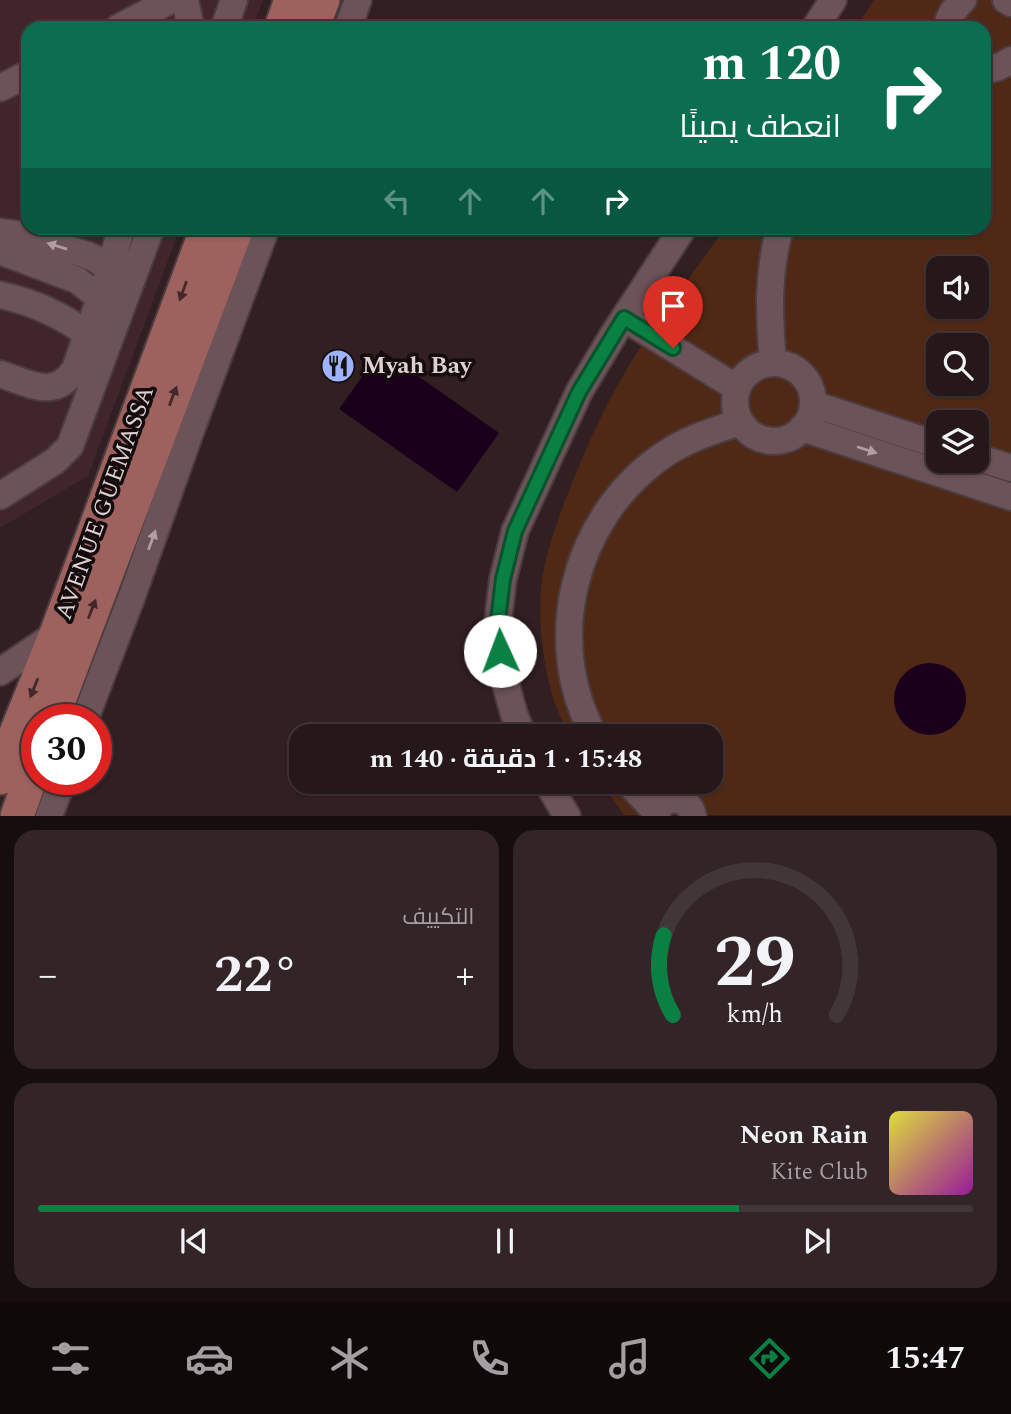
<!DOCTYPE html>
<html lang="ar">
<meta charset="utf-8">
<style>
body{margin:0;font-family:Spectral,Cairo,serif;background:#322427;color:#f1f3f6;direction:rtl;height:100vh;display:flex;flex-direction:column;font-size:26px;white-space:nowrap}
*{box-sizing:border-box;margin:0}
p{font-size:23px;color:#a49fa2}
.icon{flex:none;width:38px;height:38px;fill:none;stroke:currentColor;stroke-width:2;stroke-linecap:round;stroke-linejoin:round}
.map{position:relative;height:816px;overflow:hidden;direction:ltr}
.sheet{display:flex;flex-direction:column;gap:14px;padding:14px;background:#150d0e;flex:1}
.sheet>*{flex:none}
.hud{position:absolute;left:21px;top:21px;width:970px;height:214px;border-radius:21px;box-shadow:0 2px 5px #0004,0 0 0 2px #423639;direction:rtl;background:#0b6e4f;color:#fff;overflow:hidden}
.tools{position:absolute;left:926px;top:256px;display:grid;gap:14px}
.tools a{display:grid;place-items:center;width:63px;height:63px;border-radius:14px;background:#26171a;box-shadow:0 2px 5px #0004,0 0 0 2px #423639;font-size:35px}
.speed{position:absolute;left:21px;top:704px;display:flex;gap:14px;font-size:35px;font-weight:700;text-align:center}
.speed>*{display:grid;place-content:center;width:91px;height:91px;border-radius:50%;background:#26171a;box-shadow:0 2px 5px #0004,0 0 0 2px #423639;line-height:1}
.speed .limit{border:10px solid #d22;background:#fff;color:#111}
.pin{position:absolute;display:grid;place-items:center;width:60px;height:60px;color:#fff;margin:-72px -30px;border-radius:50% 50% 50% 0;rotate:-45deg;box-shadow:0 0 7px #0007}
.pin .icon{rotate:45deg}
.me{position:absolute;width:77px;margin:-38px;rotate:358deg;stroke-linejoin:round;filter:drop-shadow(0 0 5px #0008)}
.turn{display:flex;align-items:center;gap:24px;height:147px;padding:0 35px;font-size:32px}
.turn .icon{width:91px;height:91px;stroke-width:2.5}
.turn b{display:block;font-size:49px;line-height:60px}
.lanes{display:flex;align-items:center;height:66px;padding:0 35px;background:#0003;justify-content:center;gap:35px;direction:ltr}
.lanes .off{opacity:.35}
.big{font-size:52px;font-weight:700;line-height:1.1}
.sheet .card{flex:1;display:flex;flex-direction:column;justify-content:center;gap:10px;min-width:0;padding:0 24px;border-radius:21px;background:#322427}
.sheet .dial{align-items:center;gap:0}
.dial svg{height:182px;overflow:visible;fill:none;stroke:#423639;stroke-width:7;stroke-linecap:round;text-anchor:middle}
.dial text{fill:#f1f3f6;stroke:none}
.song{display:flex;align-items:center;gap:21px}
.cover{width:84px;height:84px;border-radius:10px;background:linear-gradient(135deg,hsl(60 70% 55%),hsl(300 70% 35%))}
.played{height:7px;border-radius:4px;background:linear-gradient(90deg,#0b8043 75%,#423639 75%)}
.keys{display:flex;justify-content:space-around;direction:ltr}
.heat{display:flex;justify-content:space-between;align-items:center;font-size:38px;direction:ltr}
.sheet .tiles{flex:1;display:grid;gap:14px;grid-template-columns:1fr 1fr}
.card:last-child{grid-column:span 2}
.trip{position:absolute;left:289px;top:724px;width:434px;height:70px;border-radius:21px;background:#26171a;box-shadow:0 2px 5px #0004,0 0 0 2px #423639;font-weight:700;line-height:70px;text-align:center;direction:rtl}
.tab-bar{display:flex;height:112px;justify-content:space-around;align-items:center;background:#0f090a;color:#a49fa2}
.tab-bar .icon{width:49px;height:49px}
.tab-bar .on{color:#0b8043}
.tab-bar b{font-size:32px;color:#f1f3f6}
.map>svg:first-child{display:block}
.built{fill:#40252a}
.green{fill:#502916;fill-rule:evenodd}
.water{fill:#1b001b}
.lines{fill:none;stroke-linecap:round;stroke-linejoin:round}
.minor-casing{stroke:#4c3c40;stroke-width:30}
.major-casing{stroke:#4c3c40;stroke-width:37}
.minor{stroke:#6b5357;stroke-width:26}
.major{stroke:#9d615e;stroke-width:33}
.oneway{fill:#b19fa1}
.oneway2{fill:#442929}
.route-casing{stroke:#07532c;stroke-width:18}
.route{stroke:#0b8043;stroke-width:12}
.labels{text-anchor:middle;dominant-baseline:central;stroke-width:7;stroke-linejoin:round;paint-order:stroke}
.poi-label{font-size:24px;font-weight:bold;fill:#dfd1d3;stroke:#140b0d;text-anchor:start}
.street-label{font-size:24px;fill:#dfd1d3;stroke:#140b0d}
</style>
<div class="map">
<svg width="1011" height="816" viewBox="0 0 1011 816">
<rect width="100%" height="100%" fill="#321f22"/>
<path class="built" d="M0,0H263L253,28H28V228H180L88,476L0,528Z"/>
<path class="green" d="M874,0H1011V815H624L601,782H710V737H569C564,724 557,711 553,698C543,662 538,624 541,588C544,558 555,528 565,501C578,466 593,432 610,399C642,338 686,283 725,228H984V28H856ZM938,268H976V306H938ZM938,345H976V383H938ZM938,422H976V460H938Z"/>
<path class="water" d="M381,350L499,433L457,492L339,409Z
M894 699a36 36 0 1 1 72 0a36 36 0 1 1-72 0Z"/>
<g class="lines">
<defs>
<path id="minor" d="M185,0L191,28
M1006,0L1011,3
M118,28L171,0
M224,28L234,0
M348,28L358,0
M815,28L833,0
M947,28C948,16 955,8 963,0
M984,70C994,70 1002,66 1011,60
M0,88L28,74
M0,232L23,235L87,255L96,259L110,270
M0,251L77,280L100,298
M0,295C33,302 60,314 87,334
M624,318L737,388
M773,363C769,314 767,275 780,228
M735 402a39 39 0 1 1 78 0a39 39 0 1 1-78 0Z
M0,374C29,383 55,401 75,369L110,270L121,228
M813,404L938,445
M802,428L1011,497
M976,457L1011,468
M0,496L55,461L70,446L151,228
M0,672L56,634
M85,719L132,596L191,430L266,228
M523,737L514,714L503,674L497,629L503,579L515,531L579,392L615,332L683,228
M595,737C542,642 573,518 662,456C686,439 713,431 740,422
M547,782L567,816
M628,782L656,812
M49,816L63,779
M656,816C658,805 665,800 675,799C685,801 691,805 693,816"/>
<path id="major" d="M281,28L291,0
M312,28L323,0
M52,719L237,228
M0,778L16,733L56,634L207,228
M17,816L37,760"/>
</defs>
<use href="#minor" class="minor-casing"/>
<use href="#major" class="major-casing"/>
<use href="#minor" class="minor"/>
<use href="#major" class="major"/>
</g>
<defs><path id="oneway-solid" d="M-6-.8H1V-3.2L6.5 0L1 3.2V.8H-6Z" transform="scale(1.75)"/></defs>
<g class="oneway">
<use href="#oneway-solid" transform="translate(57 246) rotate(-163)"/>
<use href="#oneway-solid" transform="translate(867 450) rotate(18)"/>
<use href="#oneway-solid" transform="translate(152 540) rotate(-70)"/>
</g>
<g class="oneway2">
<use href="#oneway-solid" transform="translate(183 291) rotate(110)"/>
<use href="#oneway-solid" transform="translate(173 396) rotate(-69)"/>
<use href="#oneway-solid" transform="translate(92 609) rotate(-69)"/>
<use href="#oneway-solid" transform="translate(34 688) rotate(112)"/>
</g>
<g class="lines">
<defs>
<path id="route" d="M500,651L497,629L503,579L515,531L579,392L624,318L673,348"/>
</defs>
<use href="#route" class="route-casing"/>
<use href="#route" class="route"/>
</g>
<defs>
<symbol id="restaurant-disc" viewBox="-11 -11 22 22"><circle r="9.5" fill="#9fb3fd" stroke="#140b0d"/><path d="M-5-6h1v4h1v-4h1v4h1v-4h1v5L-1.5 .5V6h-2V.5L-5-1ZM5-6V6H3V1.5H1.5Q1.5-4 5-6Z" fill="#111"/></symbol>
</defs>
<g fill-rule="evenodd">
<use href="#restaurant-disc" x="319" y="347" width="38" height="38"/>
</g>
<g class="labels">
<g class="poi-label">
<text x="362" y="366">Myah Bay</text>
</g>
<g class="street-label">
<text transform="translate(105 503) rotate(-70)">AVENUE GUEMASSA</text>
</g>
</g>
</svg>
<div class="tools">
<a><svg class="icon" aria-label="sound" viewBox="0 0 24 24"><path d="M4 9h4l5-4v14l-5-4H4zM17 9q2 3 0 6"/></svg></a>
<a><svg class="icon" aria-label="search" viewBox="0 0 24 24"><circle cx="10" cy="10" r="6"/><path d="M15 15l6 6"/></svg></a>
<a><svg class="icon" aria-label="layers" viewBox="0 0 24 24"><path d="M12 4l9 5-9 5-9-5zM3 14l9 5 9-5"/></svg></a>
</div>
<div class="speed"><div class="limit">30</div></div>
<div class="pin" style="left:673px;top:348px;background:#d93025"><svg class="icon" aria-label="arrive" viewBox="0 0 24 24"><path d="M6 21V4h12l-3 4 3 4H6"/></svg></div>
<svg class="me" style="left:500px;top:651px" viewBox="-20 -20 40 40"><circle r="19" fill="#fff"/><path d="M0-13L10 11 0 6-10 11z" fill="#0b8043"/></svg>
<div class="trip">15:48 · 1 دقيقة · 140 m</div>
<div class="hud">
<div class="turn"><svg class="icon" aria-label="right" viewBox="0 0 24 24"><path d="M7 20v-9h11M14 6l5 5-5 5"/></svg><div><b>120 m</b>انعطف يمينًا</div></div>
<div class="lanes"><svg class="icon off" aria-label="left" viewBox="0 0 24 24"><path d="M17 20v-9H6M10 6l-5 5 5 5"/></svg><svg class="icon off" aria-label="ahead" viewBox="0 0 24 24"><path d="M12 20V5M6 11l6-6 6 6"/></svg><svg class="icon off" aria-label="ahead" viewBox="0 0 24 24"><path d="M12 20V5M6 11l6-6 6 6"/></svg><svg class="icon" aria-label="right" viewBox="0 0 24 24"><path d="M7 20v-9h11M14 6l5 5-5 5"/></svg></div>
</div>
</div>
<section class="sheet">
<div class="tiles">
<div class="card dial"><svg viewBox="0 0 100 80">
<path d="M14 69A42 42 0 1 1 86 69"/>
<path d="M14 69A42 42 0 0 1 10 34" stroke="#0b8043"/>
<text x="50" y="56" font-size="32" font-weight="700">29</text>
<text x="50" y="72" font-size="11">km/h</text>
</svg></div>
<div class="card"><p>التكييف</p>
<div class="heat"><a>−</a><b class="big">22°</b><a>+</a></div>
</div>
<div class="card">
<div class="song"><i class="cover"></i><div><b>Neon Rain</b><p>Kite Club</p></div></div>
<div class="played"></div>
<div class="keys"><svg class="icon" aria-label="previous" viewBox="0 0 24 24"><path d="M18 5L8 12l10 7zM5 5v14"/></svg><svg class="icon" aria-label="pause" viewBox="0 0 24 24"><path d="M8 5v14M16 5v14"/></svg><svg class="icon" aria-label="next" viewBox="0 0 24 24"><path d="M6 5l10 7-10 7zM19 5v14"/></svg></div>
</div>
</div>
</section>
<nav class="tab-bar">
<b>15:47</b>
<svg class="icon on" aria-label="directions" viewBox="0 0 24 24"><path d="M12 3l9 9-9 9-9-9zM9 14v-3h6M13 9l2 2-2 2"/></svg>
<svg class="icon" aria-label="music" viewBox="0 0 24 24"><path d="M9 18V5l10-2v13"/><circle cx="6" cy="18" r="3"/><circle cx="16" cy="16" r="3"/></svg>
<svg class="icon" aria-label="phone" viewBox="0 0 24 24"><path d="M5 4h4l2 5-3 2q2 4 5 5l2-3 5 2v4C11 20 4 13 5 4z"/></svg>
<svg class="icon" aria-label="climate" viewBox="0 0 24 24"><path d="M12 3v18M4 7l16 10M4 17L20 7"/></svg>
<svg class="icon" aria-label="car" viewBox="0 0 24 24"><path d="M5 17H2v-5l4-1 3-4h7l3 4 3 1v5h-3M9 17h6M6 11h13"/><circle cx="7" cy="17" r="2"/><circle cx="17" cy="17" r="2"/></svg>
<svg class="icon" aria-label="filters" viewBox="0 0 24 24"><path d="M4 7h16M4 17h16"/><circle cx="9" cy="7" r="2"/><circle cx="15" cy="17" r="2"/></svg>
</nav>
